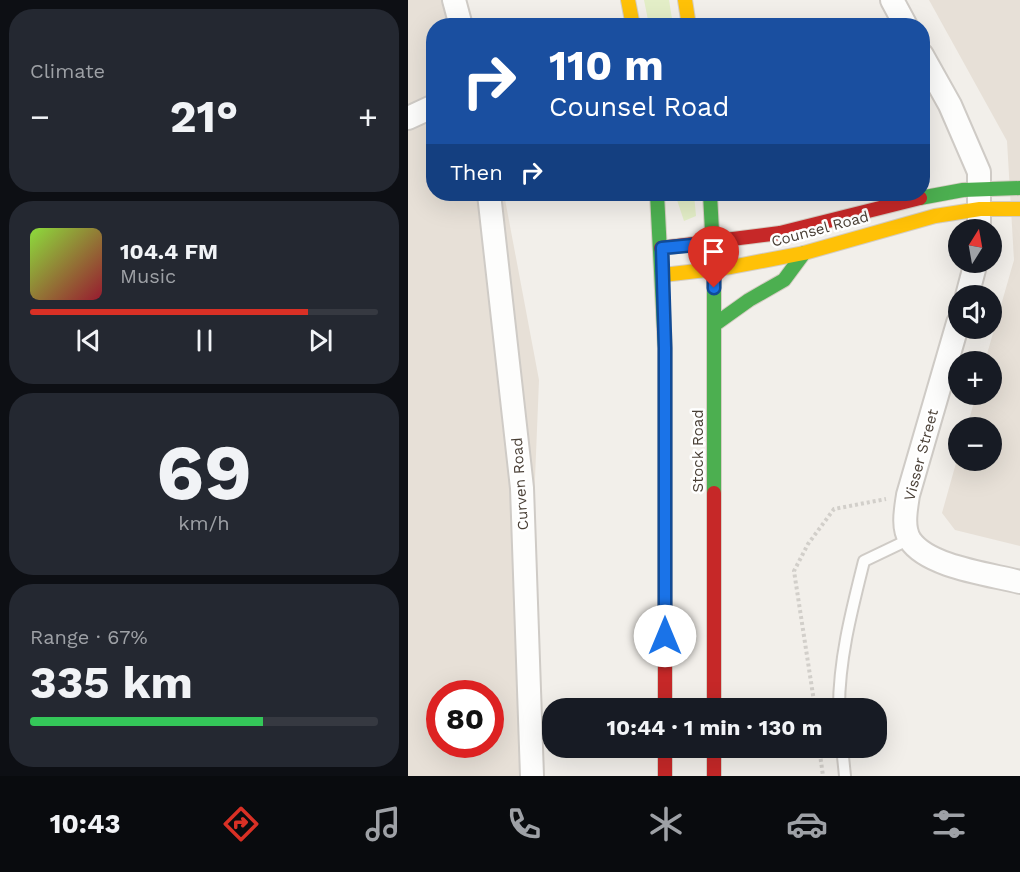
<!DOCTYPE html>
<meta charset="utf-8">
<style>
body{margin:0;font-family:"Work Sans",sans-serif;background:#242831;color:#f1f3f6;height:100vh;display:flex;flex-direction:column;font-size:22px;white-space:nowrap}
*{box-sizing:border-box;margin:0}
p{font-size:20px;color:#9ea1a6}
.icon{flex:none;width:33px;height:33px;fill:none;stroke:currentColor;stroke-width:2;stroke-linecap:round;stroke-linejoin:round}
.map{position:relative;flex:1;overflow:hidden}
.details{display:flex;flex-direction:column;gap:9px;padding:9px;background:#0d0f14;width:408px}
.details>*{flex:none}
.guide{position:absolute;left:18px;top:18px;width:504px;height:183px;border-radius:24px;box-shadow:0 6px 24px #0002;background:#1a4fa0;color:#fff;overflow:hidden}
.needle{width:39px;rotate:11deg}
.tools{position:absolute;left:540px;top:219px;display:grid;gap:12px}
.tools a{display:grid;place-items:center;width:54px;height:54px;border-radius:50%;background:#171b24;box-shadow:0 6px 24px #0002;font-size:30px}
.speed{position:absolute;left:18px;top:680px;display:flex;gap:12px;font-size:30px;font-weight:700;text-align:center}
.speed>*{display:grid;place-content:center;width:78px;height:78px;border-radius:50%;background:#171b24;box-shadow:0 6px 24px #0002;line-height:1}
.speed .limit{border:9px solid #d22;background:#fff;color:#111}
.pin{position:absolute;display:grid;place-items:center;width:51px;height:51px;color:#fff;margin:-62px -26px;border-radius:50% 50% 50% 0;rotate:-45deg;box-shadow:0 0 6px #0007}
.pin .icon{rotate:45deg}
.me{position:absolute;width:66px;margin:-33px;rotate:0deg;stroke-linejoin:round;filter:drop-shadow(0 0 4px #0008)}
.turn{display:flex;align-items:center;gap:21px;height:126px;padding:0 24px;font-size:27px}
.turn .icon{width:78px;height:78px;stroke-width:2.5}
.turn b{display:block;font-size:42px;line-height:51px}
.then{display:flex;align-items:center;height:57px;padding:0 24px;background:#0003;gap:12px;font-size:22px}
.big{font-size:45px;font-weight:700;line-height:1.1}
.details .tile{flex:1;display:flex;flex-direction:column;justify-content:center;gap:9px;min-width:0;padding:0 21px;border-radius:24px;background:#242831}
.details .dial{align-items:center;gap:0}
.dial b{font-size:78px;line-height:1}
.song{display:flex;align-items:center;gap:18px}
.cover{width:72px;height:72px;border-radius:9px;background:linear-gradient(135deg,hsl(90 70% 55%),hsl(350 70% 35%))}
.played{height:6px;border-radius:3px;background:linear-gradient(90deg,#d93025 80%,#363941 80%)}
.keys{display:flex;justify-content:space-around;direction:ltr}
.heat{display:flex;justify-content:space-between;align-items:center;font-size:33px;direction:ltr}
.charge{height:9px;border-radius:4px;background:linear-gradient(90deg,#34c759 67%,#363941 0)}
.trip{position:absolute;left:134px;top:698px;width:345px;height:60px;border-radius:24px;background:#171b24;box-shadow:0 6px 24px #0002;font-weight:700;line-height:60px;text-align:center}
.menu{display:flex;height:96px;justify-content:space-around;align-items:center;background:#090b0e;color:#9ea1a6}
.menu .icon{width:42px;height:42px}
.menu .selected{color:#d93025}
.menu b{font-size:27px;color:#f1f3f6}
main{display:flex;flex:1;min-height:0}
.map>svg:first-child{display:block}
.residential{fill:#e7e0d7;fill-rule:evenodd}
.green{fill:#e3eec7}
.lines{fill:none;stroke-linecap:round;stroke-linejoin:round}
.lane-casing{stroke:#cfcbc6;stroke-width:14}
.street-casing{stroke:#cfcbc6;stroke-width:26}
.fast-casing{stroke:#d4cdc2;stroke-width:16}
.slow-casing{stroke:#d4cdc2;stroke-width:16}
.jam-casing{stroke:#d4cdc2;stroke-width:16}
.path{stroke:#d2cfca;stroke-width:4;stroke-dasharray:3 3;stroke-linecap:butt}
.lane{stroke:#fdfdfc;stroke-width:10}
.street{stroke:#fdfdfc;stroke-width:22}
.fast{stroke:#4caf50;stroke-width:14}
.slow{stroke:#ffc107;stroke-width:14}
.jam{stroke:#c62828;stroke-width:14}
.route-casing{stroke:#114b97;stroke-width:15}
.route{stroke:#1a73e8;stroke-width:10}
.labels{text-anchor:middle;dominant-baseline:central;stroke-width:5;stroke-linejoin:round;paint-order:stroke}
.street-label{font-size:15px;fill:#493f35;stroke:#fff}
</style>
<main>
<section class="details">
<div class="tile"><p>Climate</p>
<div class="heat"><a>−</a><b class="big">21°</b><a>+</a></div>
</div>
<div class="tile">
<div class="song"><i class="cover"></i><div><b>104.4 FM</b><p>Music</p></div></div>
<div class="played"></div>
<div class="keys"><svg class="icon" aria-label="previous" viewBox="0 0 24 24"><path d="M18 5L8 12l10 7zM5 5v14"/></svg><svg class="icon" aria-label="pause" viewBox="0 0 24 24"><path d="M8 5v14M16 5v14"/></svg><svg class="icon" aria-label="next" viewBox="0 0 24 24"><path d="M6 5l10 7-10 7zM19 5v14"/></svg></div>
</div>
<div class="tile dial"><b>69</b><p>km/h</p></div>
<div class="tile"><p>Range · 67%</p><b class="big">335 km</b><div class="charge"></div></div>
</section>
<div class="map">
<svg width="612" height="776" viewBox="0 0 612 776">
<rect width="100%" height="100%" fill="#f2efea"/>
<path class="residential" d="M0,0H59L64,25L26,26V194H96L131,380L115,776H0ZM32,693H82V744H32Z
M521,0H612V546L547,530L534,513L550,456V460H584V428L559,427L568,395L584,394V362L577,361L606,260L599,141Z"/>
<path class="green" d="M236,0H261L265,25H241Z
M267,194H286L288,216L276,221Z"/>
<g class="lines">
<defs>
<path id="lane" d="M431,708C431,658 444,609 456,561L502,539
M434,747L437,776"/>
<path id="street" d="M46,0L53,26
M484,0L498,26
M514,55L542,105L571,172V230
M0,118L26,106
M81,194L114,488L124,776
M559,296L568,262
M550,323L500,495C498,509 494,527 502,540C520,567 581,574 612,582"/>
<path id="fast" d="M249,194L257,348V477
M302,194L306,269V493
M512,198L555,190L612,188
M306,325L341,300L376,280L396,253"/>
<path id="slow" d="M220,0L225,26
M277,0L281,26
M255,275L323,267L396,253L527,216L572,209H612"/>
<path id="jam" d="M253,248L372,233L512,198
M257,477V708
M306,493V708
M257,747V776
M306,747V776"/>
</defs>
<use href="#lane" class="lane-casing"/>
<use href="#street" class="street-casing"/>
<use href="#fast" class="fast-casing"/>
<use href="#slow" class="slow-casing"/>
<use href="#jam" class="jam-casing"/>
<path class="path" d="M407,708L386,571L400,544L426,509L478,499
M411,747L415,776"/>
<use href="#lane" class="lane"/>
<use href="#street" class="street"/>
<use href="#fast" class="fast"/>
<use href="#slow" class="slow"/>
<use href="#jam" class="jam"/>
</g>
<g class="lines">
<defs>
<path id="route" d="M257,636V348L254,248L306,243V288"/>
</defs>
<use href="#route" class="route-casing"/>
<use href="#route" class="route"/>
</g>
<g class="labels">
<g class="street-label">
<text transform="translate(412 229) rotate(-15)">Counsel Road</text>
<text transform="translate(290 451) rotate(-90)">Stock Road</text>
<text transform="translate(513 455) rotate(-75)">Visser Street</text>
<text transform="translate(112 484) rotate(-94)">Curven Road</text>
</g>
</g>
</svg>
<div class="tools">
<a><svg class="needle" viewBox="-14 -14 28 28"><path d="M0-13l5 13h-10z" fill="#e53935"/><path d="M0 13l5-13h-10z" fill="#9ea1a6"/></svg></a>
<a><svg class="icon" aria-label="sound" viewBox="0 0 24 24"><path d="M4 9h4l5-4v14l-5-4H4zM17 9q2 3 0 6"/></svg></a>
<a>+</a>
<a>−</a>
</div>
<div class="speed"><div class="limit">80</div></div>
<div class="pin" style="left:306px;top:288px;background:#d93025"><svg class="icon" aria-label="arrive" viewBox="0 0 24 24"><path d="M6 21V4h12l-3 4 3 4H6"/></svg></div>
<svg class="me" style="left:257px;top:636px" viewBox="-20 -20 40 40"><circle r="19" fill="#fff"/><path d="M0-13L10 11 0 6-10 11z" fill="#1a73e8"/></svg>
<div class="trip">10:44 · 1 min · 130 m</div>
<div class="guide">
<div class="turn"><svg class="icon" aria-label="right" viewBox="0 0 24 24"><path d="M7 20v-9h11M14 6l5 5-5 5"/></svg><div><b>110 m</b>Counsel Road</div></div>
<div class="then">Then<svg class="icon" aria-label="right" viewBox="0 0 24 24"><path d="M7 20v-9h11M14 6l5 5-5 5"/></svg></div>
</div>
</div>
</main>
<nav class="menu">
<b>10:43</b>
<svg class="icon selected" aria-label="directions" viewBox="0 0 24 24"><path d="M12 3l9 9-9 9-9-9zM9 14v-3h6M13 9l2 2-2 2"/></svg>
<svg class="icon" aria-label="music" viewBox="0 0 24 24"><path d="M9 18V5l10-2v13"/><circle cx="6" cy="18" r="3"/><circle cx="16" cy="16" r="3"/></svg>
<svg class="icon" aria-label="phone" viewBox="0 0 24 24"><path d="M5 4h4l2 5-3 2q2 4 5 5l2-3 5 2v4C11 20 4 13 5 4z"/></svg>
<svg class="icon" aria-label="climate" viewBox="0 0 24 24"><path d="M12 3v18M4 7l16 10M4 17L20 7"/></svg>
<svg class="icon" aria-label="car" viewBox="0 0 24 24"><path d="M5 17H2v-5l4-1 3-4h7l3 4 3 1v5h-3M9 17h6M6 11h13"/><circle cx="7" cy="17" r="2"/><circle cx="17" cy="17" r="2"/></svg>
<svg class="icon" aria-label="filters" viewBox="0 0 24 24"><path d="M4 7h16M4 17h16"/><circle cx="9" cy="7" r="2"/><circle cx="15" cy="17" r="2"/></svg>
</nav>
